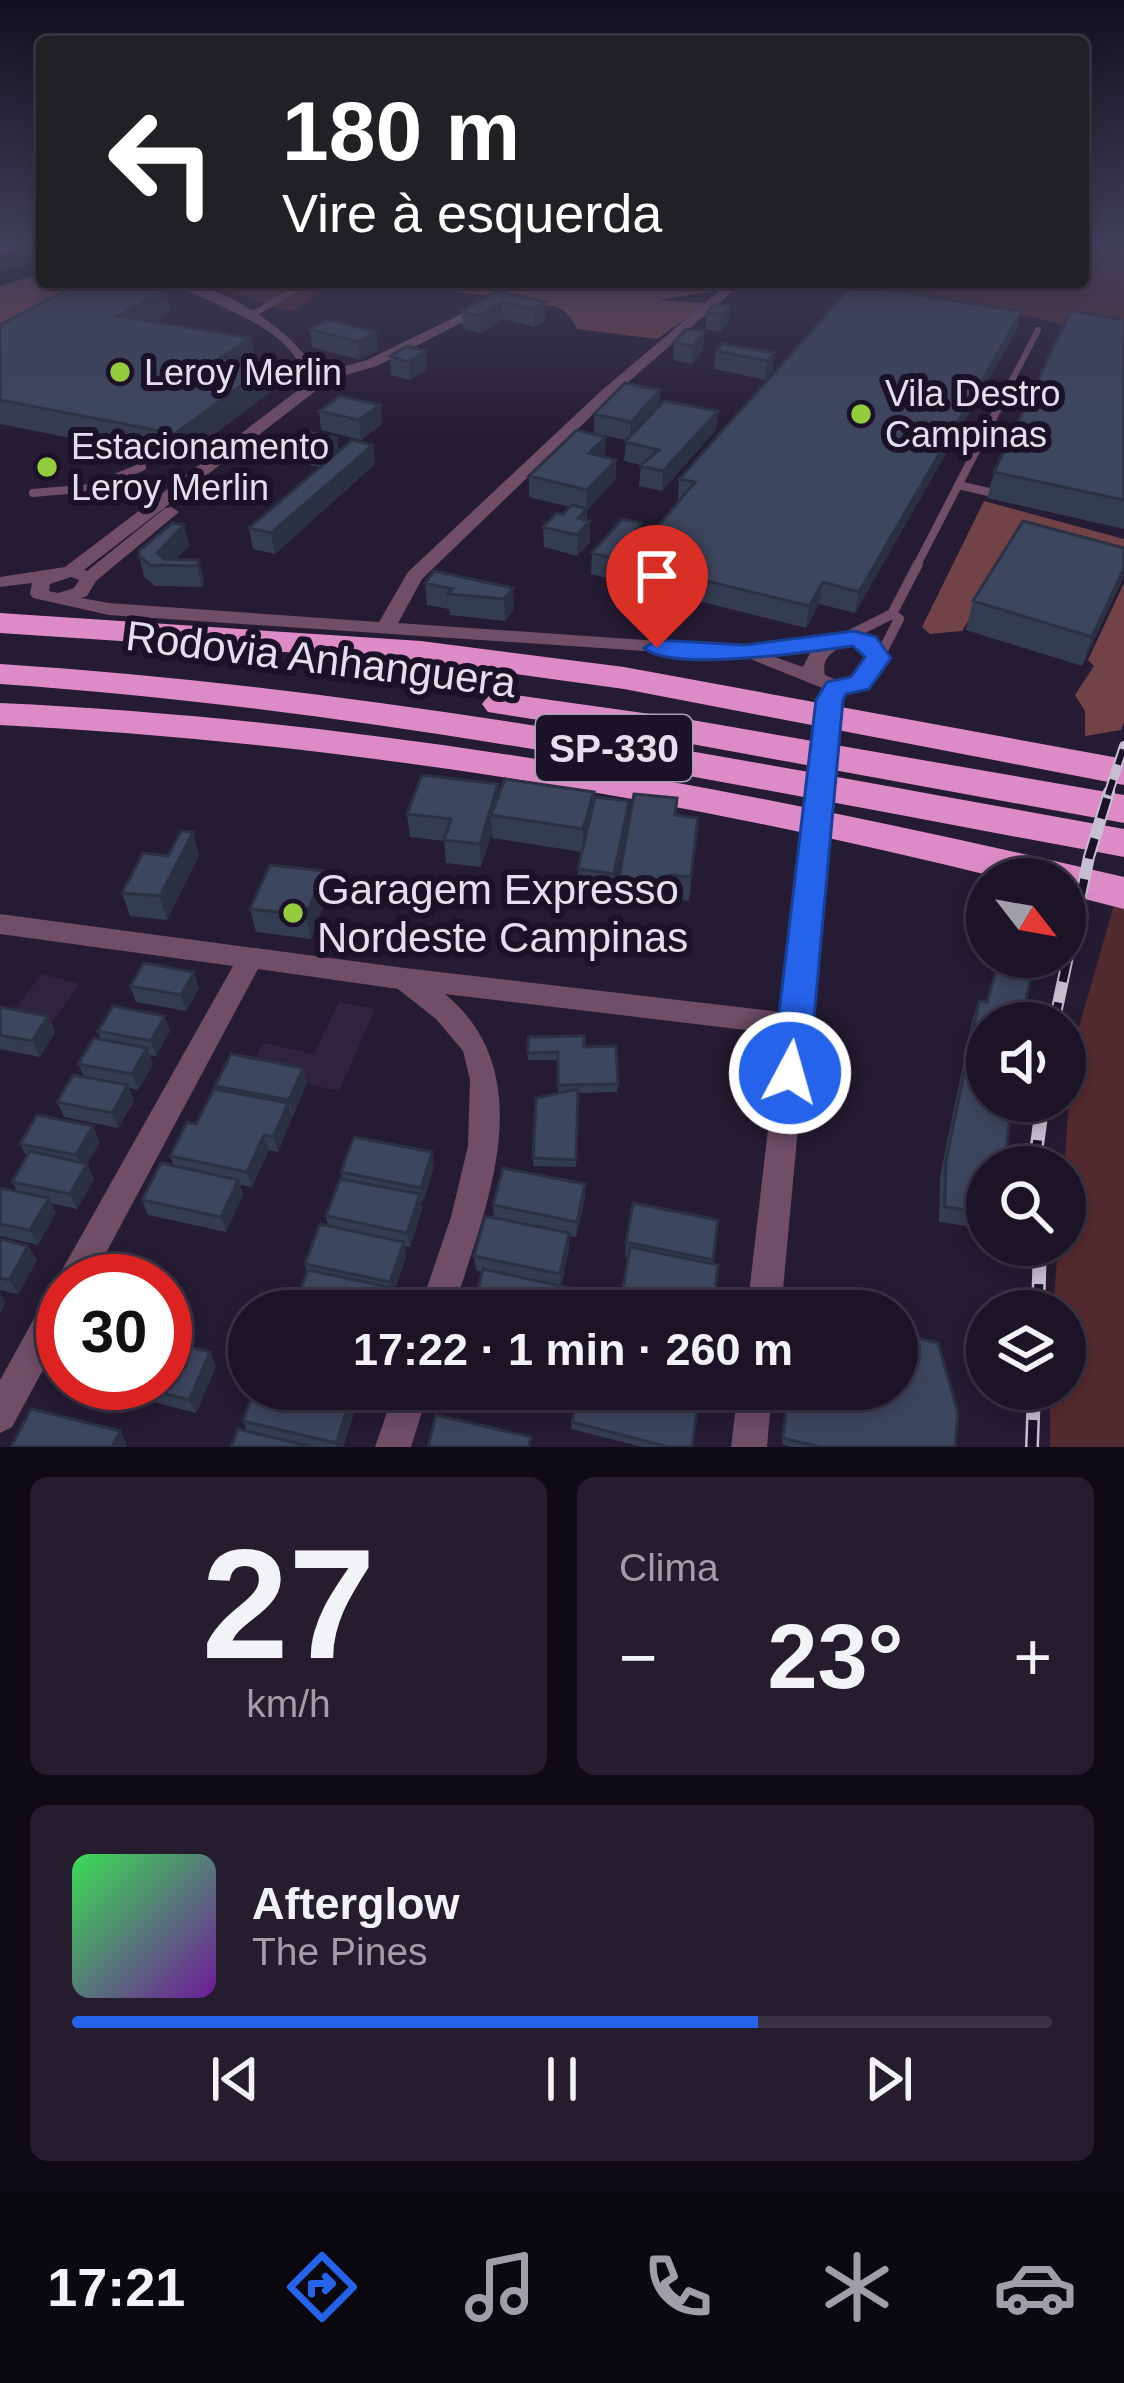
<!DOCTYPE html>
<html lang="pt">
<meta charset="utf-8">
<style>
body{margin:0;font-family:Arial,sans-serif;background:#251d2e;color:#f1f3f6;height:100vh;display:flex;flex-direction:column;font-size:45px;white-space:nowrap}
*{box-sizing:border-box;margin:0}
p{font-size:39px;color:#a09ea7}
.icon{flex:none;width:66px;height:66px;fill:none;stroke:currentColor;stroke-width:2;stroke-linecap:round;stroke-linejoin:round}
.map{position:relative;height:1447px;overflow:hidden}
.sheet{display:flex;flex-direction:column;gap:30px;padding:30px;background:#0f0b15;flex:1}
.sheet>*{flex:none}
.top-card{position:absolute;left:36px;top:36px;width:1053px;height:252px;border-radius:12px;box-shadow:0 6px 18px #0003,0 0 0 3px #3a3343;background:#202124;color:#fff;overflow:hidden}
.needle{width:78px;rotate:121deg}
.buttons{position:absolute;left:966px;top:858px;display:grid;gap:24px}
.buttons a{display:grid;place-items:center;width:120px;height:120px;border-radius:50%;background:#1c1426;box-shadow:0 6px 18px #0003,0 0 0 3px #3a3343;font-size:60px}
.speed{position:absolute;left:36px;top:1254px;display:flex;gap:24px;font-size:60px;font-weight:700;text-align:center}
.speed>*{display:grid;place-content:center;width:156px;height:156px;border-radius:50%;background:#1c1426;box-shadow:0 6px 18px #0003,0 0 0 3px #3a3343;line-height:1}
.speed .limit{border:18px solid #d22;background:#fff;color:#111}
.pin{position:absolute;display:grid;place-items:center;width:102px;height:102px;color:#fff;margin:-123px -51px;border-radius:50% 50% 50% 0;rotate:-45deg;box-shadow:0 0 12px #0007}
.pin .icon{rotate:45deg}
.me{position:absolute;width:132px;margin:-66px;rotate:6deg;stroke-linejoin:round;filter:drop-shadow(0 0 9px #0008)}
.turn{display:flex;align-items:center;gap:42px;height:252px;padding:0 48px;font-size:54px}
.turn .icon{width:156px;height:156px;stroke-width:2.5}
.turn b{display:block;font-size:84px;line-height:102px}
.big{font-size:90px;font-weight:600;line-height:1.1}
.sheet .widget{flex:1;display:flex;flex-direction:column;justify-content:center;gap:18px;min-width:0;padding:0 42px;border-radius:18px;background:#251d2e}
.sheet .dial{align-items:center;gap:0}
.dial b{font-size:156px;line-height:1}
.song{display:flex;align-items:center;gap:36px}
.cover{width:144px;height:144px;border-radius:18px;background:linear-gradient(135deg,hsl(130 70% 55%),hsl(280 70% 35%))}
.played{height:12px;border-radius:6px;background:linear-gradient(90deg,#2563eb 70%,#3a3343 70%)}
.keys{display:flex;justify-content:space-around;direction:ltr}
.heat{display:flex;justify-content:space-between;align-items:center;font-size:66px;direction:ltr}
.sheet .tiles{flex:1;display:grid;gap:30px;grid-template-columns:1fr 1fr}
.widget:last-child{grid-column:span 2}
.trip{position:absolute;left:228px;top:1290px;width:690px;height:120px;border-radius:60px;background:#1c1426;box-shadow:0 6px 18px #0003,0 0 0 3px #3a3343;font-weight:600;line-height:120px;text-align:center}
.tab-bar{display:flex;height:192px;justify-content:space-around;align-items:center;background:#0b080f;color:#a09ea7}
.tab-bar .icon{width:84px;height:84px}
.tab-bar .selected{color:#2563eb}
.tab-bar b{font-size:54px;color:#f1f3f6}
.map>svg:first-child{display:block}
.built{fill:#302340}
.green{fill:#532a30}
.forest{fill:#714348}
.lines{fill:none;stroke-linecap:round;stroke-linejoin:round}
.river{fill:#000e19;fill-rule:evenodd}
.lane-far2{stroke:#6f4e66;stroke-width:6}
.lane-far1{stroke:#6f4e66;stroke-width:8}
.lane{stroke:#6f4e66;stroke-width:10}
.street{fill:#6f4e66;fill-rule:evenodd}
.secondary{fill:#9b678d;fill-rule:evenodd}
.highway{fill:#dc8bc6;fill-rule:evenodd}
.rail-far2-casing{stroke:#c5bfcf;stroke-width:10}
.rail-far1-casing{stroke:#c5bfcf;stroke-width:12}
.rail-casing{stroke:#c5bfcf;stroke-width:14}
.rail-far2{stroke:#1c1228;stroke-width:6;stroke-dasharray:16;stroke-linecap:butt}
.rail-far1{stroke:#1c1228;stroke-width:8;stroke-dasharray:21;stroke-linecap:butt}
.rail{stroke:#1c1228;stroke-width:9;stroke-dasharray:27;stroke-linecap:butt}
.street-bridge-far1{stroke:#6f4e66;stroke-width:20}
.street-bridge{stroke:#6f4e66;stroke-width:26}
.wall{fill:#343c52}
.shaded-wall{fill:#2b3142}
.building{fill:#3d465f;stroke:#2b3142;stroke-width:3}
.route{fill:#2563eb;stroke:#184099;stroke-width:3}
.poi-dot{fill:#93cd3e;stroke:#1c1228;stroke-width:4.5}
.labels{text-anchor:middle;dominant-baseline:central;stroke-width:12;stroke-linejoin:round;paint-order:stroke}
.far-poi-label{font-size:36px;fill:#e4dfee;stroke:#1c1228;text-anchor:start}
.shield{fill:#1c1228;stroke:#a8a2b3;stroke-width:3}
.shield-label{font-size:39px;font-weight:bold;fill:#e4dfee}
.street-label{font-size:42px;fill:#e4dfee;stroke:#1c1228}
.poi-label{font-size:42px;fill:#e4dfee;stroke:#1c1228;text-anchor:start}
</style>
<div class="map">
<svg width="1124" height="1447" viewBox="0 0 1124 1447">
<rect width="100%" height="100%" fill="#251b32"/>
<path class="built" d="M42,974L80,984L49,1026L9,1016Z
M339,1002L375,1009L339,1091L249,1071L263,1043L314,1054Z"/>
<path class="green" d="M1083,242H1124V339L959,300L840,282H1083Z
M197,282H335L293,312Z
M1116,898L1124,900V1447H1050V1389H1065V1311H1053L1058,1245H1065L1064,1167L1073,1048Z"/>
<path class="forest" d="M42,269V282H129L121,290L0,344V284Z
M410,282H719V290L658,300L708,303L657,339L577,329C572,320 569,313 559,308C550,304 541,306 531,304C490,296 451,292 410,282Z
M984,501L1124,539V576L1014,546L962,631L930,634L922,627Z
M1124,583V722L1121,730L1085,736V711L1075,695L1094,666L1088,660Z"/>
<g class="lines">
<path class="river" d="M42,260V273L0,286V272Z"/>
<path class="lane-far2" d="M253,314L309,282
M1009,386L1038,330"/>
<path class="lane-far1" d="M958,485L1002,495
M33,493L90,488L142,467L139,460L95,452
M916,567L1011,383"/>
<path class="lane" d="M842,639L892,614
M879,658L899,619L892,614L918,564"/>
<path class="street" d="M172,282C221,282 295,331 318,374L367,360L482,304L492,307L377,366L321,382L318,389L84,570L87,571L165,508L171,507L179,512L96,581L87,596L81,598L109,603L379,622L408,572L601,391L730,282H743L611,397L422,579L398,623L745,647L842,633L875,638L889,658L867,687L837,694L748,658L109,615L33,598L30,594L32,583L0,587V577L65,567L306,384C296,325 215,309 172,282ZM71,577L79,580L74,588L58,593L49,591L50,584ZM845,645L862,647L869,658L853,678L839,681L825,675C821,659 831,652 845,645ZM811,651L803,667L772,656Z
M813,829L821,831L825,837L781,1311H747L779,1034L445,994C544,1076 485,1209 453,1311H419L451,1217L468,1146L470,1080L463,1051L436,1019L398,989L258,969L91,1281H63V1333L12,1427L0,1433V1380L51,1288L59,1285L62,1270L233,966L0,934V914L405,968L781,1012L801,837L805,831Z
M395,1389H429L411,1447H375Z
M738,1389H772L767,1447H731Z"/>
<path class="secondary" d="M14,242H39L0,255V245Z"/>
<path class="highway" d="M0,613L421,641L624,667L1124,759V785L624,689L421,661L0,633Z
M0,664C380,688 750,762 1124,829V857C750,788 380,710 0,684Z
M500,693L686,719L1124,795V823L686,743L488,712L482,704L488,696Z
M0,703C387,721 748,789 1124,877V909L1065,894V879H1004C673,797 340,742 0,725Z"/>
<defs>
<path id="rail-far2" d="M1108,795L1124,746"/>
<path id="rail-far1" d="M1054,1023L1089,857L1109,792"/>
<path id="rail" d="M1034,1167L1043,1101
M1038,1311L1040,1245
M1032,1447L1034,1389"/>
</defs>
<use href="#rail-far2" class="rail-far2-casing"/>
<use href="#rail-far1" class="rail-far1-casing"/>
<use href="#rail" class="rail-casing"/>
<use href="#rail-far2" class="rail-far2"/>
<use href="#rail-far1" class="rail-far1"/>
<use href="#rail" class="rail"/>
<path class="street-bridge-far1" d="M818,795L830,699"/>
<path class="street-bridge" d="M813,837L819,792"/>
</g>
<path class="wall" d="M496,291L545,302V320L535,327L503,319L481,333L463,329L462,311Z
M730,306L728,323L721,332L705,329L707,312Z
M170,311L153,322L251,338L255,361L251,364L271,391L181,460L0,424V325Z
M1022,311L1017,329L855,613L819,604L806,628L591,574L592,553L640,544L637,547L640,548L681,499H678L679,479Z
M1124,320V529L987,498L994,472Z
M310,329L376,332L378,350L360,360L312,347Z
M686,329L703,350L692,364L673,360L674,342Z
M407,346L427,370L410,380L391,375L390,356Z
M716,351L774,353L772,372L765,380L714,369Z
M660,390L659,405L718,411L716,430L662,491L639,486L641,465L624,461L626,440L594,433V414Z
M380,405L382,424L361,440L321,430L319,411Z
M290,442L339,452L373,445L375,464L275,554L253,549L249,528L320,467L293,461Z
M605,456L616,460V479L587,510V520L590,521V542L577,556L544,547L543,527L563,514L570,507L529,497V476Z
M184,525L189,546L176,559L199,560L204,581L202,587L155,586L144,577L139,556Z
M1124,548L1123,578L1082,666L966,630L973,601Z
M425,583L513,588L514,609L505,621L450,615L449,609L427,605Z
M498,795L594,803L629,801L613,897L578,892V869L582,852L492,838V831L481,867L446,863L444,841L410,837L407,814Z
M676,815L698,818L689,901L670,898L662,900L661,907L618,902L619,878Z
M199,855L167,920L130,916L122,893L168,856Z
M324,871L328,894L311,939L256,932L250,909Z
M999,957H1035L987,1167V1229L939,1222L940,1176L973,1017L979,1001L986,1002Z
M130,986L199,988L186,1011L136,1002Z
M0,1007L48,1016L55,1032L40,1057L0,1049Z
M98,1031H170L156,1056L150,1055L153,1064L138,1090L129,1088L134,1101L118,1128L64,1117L57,1102L84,1077L78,1064L101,1040Z
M528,1037L584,1047L618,1084L617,1092L578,1093L576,1167L533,1166L536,1098L558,1093V1060H528Z
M303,1068L307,1083L293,1116L291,1115L292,1118L278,1152L269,1150L252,1187L240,1185L243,1195L226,1232L148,1215L142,1200L174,1166L170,1156L196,1124L216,1089L215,1086Z
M100,1142L87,1164L94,1179L77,1209L51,1203L56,1213L38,1245L0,1236V1188L17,1191L12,1182L27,1157L20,1144Z
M434,1167L421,1203L422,1209L410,1247L404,1246L406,1256L394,1293L396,1302L393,1311H292L307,1272L305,1264L328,1226L326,1216L342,1179L341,1172Z
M585,1184V1199L576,1237L569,1236V1248L561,1286L570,1302L476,1270L474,1256L494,1218L493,1205Z
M718,1220L713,1264L718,1265L712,1311H616L622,1296L628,1257H625L626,1242Z
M0,1239L28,1246L37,1260L18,1294L0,1290Z
M63,1320V1379L49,1375L40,1361Z
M216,1366L196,1413L80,1383H165Z
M255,1389H363L360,1400L353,1398L356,1407L343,1447H231L247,1431L243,1421Z
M787,1389H865L877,1392V1389H897L955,1447H792L782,1444Z
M572,1422L692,1447H642L571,1429Z"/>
<path class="shaded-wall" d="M165,289L170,311L125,339L119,316Z
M502,302L503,319L481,333L480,316Z
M545,302V320L535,327L534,309Z
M730,306L728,323L721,332L722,315Z
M1022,311L1017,329L855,613L859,592Z
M376,332L378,350L360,360L358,342Z
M705,332L703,350L692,364L693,346Z
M251,338L255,361L225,383L220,358Z
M426,351L427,370L410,380L409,362Z
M774,353L772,372L765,380L767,361Z
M267,366L271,391L181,460L175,434Z
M660,390L659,408L630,441L631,422Z
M380,405L382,424L361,440L359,420Z
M718,411L716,430L662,491L663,471Z
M606,437L605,456L589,473V453Z
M337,438L339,457L325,469L323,449Z
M373,445L375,464L275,554L271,533Z
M616,460V479L587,510L586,525L590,521V542L577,556L578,518L586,509L587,490Z
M641,523L640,544L625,564L626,543Z
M184,525L189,546L170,565L157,553Z
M199,560L204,581L202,587L197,566Z
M1124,568V574L1082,666L1092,637Z
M823,582L819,604L806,628L809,606Z
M513,588L514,609L505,621L504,599Z
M498,784L499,806L491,815L492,831L481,867L480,844Z
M594,792V815L583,852V829Z
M629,801L628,824L613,897L614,874Z
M193,832L199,855L167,920L160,896Z
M324,871L328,894L311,939L306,915Z
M672,875L670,898L662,900L663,877Z
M194,972L199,988L186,1011L181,995Z
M48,1016L55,1032L40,1057L32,1041Z
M165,1016L170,1031L156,1056L151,1041Z
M147,1048L153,1064L138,1090L132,1074Z
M303,1068L307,1083L293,1116L289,1100Z
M128,1085L134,1101L118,1128L112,1113Z
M288,1103L292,1118L278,1152L273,1137Z
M93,1126L100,1142L87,1164L94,1179L77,1209L70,1194L83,1170L76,1155Z
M264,1135L269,1150L252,1187L247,1172Z
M432,1152L434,1167L423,1203L421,1188Z
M238,1180L243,1195L226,1232L221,1217Z
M585,1184V1199L576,1237L577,1222Z
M420,1194L422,1209L410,1247L407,1233Z
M49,1198L56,1213L38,1245L30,1230Z
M569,1233V1248L560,1288V1274Z
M404,1242L406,1256L394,1293L396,1302L393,1311H386L392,1292L390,1282Z
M28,1246L37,1260L18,1294L9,1280Z
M0,1293L6,1303L0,1314Z
M210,1352L216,1366L196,1413L189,1400Z
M352,1394L356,1407L343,1447H337L336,1443Z
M120,1431L127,1444L126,1447H112Z"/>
<path class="building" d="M81,282H121L165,289L119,316L251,338L220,358L267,366L175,434L0,400V364L2,363H0V325Z
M853,285L1022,311L859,592L823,582L809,606L592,553L622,519L641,523L626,543L640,548L695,482L679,479Z
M496,291L545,302L534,309L502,302L480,316L462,311Z
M715,304L730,306L722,315L707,312Z
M1071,311L1124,320V500L994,472Z
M328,320L376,332L358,342L310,329Z
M686,329L705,332L693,346L674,342Z
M723,344L774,353L767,361L716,351Z
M407,346L426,351L409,362L390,356Z
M625,383L660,390L631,422L594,414Z
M340,396L380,405L359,420L319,411Z
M664,401L718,411L663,471L640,466L659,450L625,442Z
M577,430L606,437L589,453L616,460L587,490L529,476Z
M305,431L337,438L323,449L290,442Z
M352,440L373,445L271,533L249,528Z
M572,505L587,509L578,518L590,521L577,535L543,527L557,513L563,514Z
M1023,521L1124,548V568L1092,637L973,601Z
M172,523L184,525L157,553L164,559L199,560L197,566L150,565L139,556L140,550Z
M434,571L513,588L504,599L448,594L452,589L425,583Z
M422,775L498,784L480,844L444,840L451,819L407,814Z
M505,779L594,792L583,829L491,815Z
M634,794L677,798L675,815L698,818L691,877L672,875L663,877L662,884L619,878Z
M595,797L629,801L614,874L578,869Z
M181,831L193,832L160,896L122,893L143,853L168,856Z
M270,865L324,871L306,915L250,909Z
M1000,957H1035L1021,1023H987V1101H1012L1004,1167H987V1213L945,1207L946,1161L979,1001L987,1002Z
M144,963L194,972L181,995L130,986Z
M113,1006L165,1016L151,1041L98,1031Z
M0,1007L48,1016L32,1041L0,1035Z
M584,1036V1047L616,1046L618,1084L558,1085V1052L528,1053V1037Z
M94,1038L147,1048L132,1074L78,1064Z
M231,1054L303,1068L289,1100L215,1086Z
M73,1075L128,1085L112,1113L57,1102Z
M214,1089L288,1103L273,1137L264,1135L247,1172L170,1156L187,1122L196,1124Z
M578,1089L576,1160L533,1158L536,1098Z
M37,1115L93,1126L76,1155L20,1144Z
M354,1137L432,1152L421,1188L341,1172Z
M30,1151L87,1164L70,1194L12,1182Z
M161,1163L238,1180L221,1217L142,1200Z
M503,1168L585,1184L577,1222L493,1205Z
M340,1179L420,1194L407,1233L326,1216Z
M0,1188L49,1198L30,1230L0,1224Z
M633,1203L718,1220L713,1260L626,1242Z
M485,1216L569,1233L560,1274L474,1256Z
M320,1224L404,1242L390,1282L305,1264Z
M0,1239L28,1246L9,1280L0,1278Z
M630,1247L718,1265L713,1307L623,1288Z
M483,1269L570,1288L565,1311H472Z
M308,1270L393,1288L386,1311H292Z
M619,1296L692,1311H616Z
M63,1320V1367L40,1361Z
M897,1333L938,1343L958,1413L955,1447H820L783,1438L788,1389H865L879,1392V1389H897Z
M165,1341L210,1352L189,1400L124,1383H165Z
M255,1389H331L352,1394L336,1443L243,1421Z
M579,1389H700L692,1447H668L572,1422Z
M31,1409L120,1431L112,1447H11Z
M436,1415L531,1437L529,1447H428Z
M238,1429L312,1447H231Z"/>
<linearGradient id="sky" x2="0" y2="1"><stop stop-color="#140f1c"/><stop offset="0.55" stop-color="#403f5a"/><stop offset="1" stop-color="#403f5a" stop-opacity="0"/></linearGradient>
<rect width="1124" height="444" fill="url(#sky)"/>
<path class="route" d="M854,631L876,637L891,658L869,689L846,694L843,700L809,1073L803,1084L790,1089L778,1084L772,1073L816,700L827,682L851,677L865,657L853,646C812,651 673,673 644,648L657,640L745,645Z"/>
<g class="poi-dot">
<circle cx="120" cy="372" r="12"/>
<circle cx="861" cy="414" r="12"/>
<circle cx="47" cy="467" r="12"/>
<circle cx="293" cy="913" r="12"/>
</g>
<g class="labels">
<g class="far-poi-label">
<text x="144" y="372">Leroy Merlin</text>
<text x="885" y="393">Vila Destro<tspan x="885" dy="41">Campinas</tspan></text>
<text x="71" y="446">Estacionamento<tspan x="71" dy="41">Leroy Merlin</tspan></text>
</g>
<rect class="shield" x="536" y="715" width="156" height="66" rx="9"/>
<g class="shield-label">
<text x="614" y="748">SP-330</text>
</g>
<g class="street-label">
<text transform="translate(321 659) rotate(7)">Rodovia Anhanguera</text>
</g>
<g class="poi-label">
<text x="317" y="889">Garagem Expresso<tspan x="317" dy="48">Nordeste Campinas</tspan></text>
</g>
</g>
</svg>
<div class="buttons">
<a><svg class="needle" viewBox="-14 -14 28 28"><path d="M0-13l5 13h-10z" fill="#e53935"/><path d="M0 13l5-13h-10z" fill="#a09ea7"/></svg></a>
<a><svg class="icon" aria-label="sound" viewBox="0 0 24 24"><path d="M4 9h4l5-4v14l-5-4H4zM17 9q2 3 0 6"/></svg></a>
<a><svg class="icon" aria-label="search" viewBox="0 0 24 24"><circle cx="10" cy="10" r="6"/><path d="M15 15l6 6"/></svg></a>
<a><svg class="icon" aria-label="layers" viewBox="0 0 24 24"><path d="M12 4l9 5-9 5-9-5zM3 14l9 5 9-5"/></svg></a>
</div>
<div class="speed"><div class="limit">30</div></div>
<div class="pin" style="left:657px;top:648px;background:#d93025"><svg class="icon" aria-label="arrive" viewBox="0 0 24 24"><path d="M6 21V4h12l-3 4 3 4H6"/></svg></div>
<svg class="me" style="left:790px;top:1073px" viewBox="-20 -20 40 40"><circle r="17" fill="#2563eb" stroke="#fff" stroke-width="3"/><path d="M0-11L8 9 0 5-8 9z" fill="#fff"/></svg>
<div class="trip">17:22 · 1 min · 260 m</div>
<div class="top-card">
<div class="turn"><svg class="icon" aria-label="left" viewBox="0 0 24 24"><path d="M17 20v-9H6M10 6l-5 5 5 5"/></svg><div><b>180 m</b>Vire à esquerda</div></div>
</div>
</div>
<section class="sheet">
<div class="tiles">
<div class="widget dial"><b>27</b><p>km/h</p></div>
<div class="widget"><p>Clima</p>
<div class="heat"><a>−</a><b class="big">23°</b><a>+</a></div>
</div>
<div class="widget">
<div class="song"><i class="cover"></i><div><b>Afterglow</b><p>The Pines</p></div></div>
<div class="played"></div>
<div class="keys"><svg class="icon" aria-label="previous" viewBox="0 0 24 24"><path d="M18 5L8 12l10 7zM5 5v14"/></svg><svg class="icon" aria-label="pause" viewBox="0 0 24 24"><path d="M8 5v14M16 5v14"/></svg><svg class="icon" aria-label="next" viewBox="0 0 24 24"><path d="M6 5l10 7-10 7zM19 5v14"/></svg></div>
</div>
</div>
</section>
<nav class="tab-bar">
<b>17:21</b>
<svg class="icon selected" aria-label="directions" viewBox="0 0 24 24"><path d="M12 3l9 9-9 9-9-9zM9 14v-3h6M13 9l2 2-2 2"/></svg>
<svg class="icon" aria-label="music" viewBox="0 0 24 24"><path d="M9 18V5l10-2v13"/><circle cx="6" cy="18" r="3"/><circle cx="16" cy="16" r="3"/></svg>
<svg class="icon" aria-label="phone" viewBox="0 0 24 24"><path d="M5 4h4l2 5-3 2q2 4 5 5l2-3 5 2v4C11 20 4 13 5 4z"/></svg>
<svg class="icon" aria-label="climate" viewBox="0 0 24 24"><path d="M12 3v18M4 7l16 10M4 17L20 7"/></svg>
<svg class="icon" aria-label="car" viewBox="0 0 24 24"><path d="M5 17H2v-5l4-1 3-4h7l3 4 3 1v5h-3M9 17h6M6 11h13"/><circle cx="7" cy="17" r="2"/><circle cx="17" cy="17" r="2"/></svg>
</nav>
